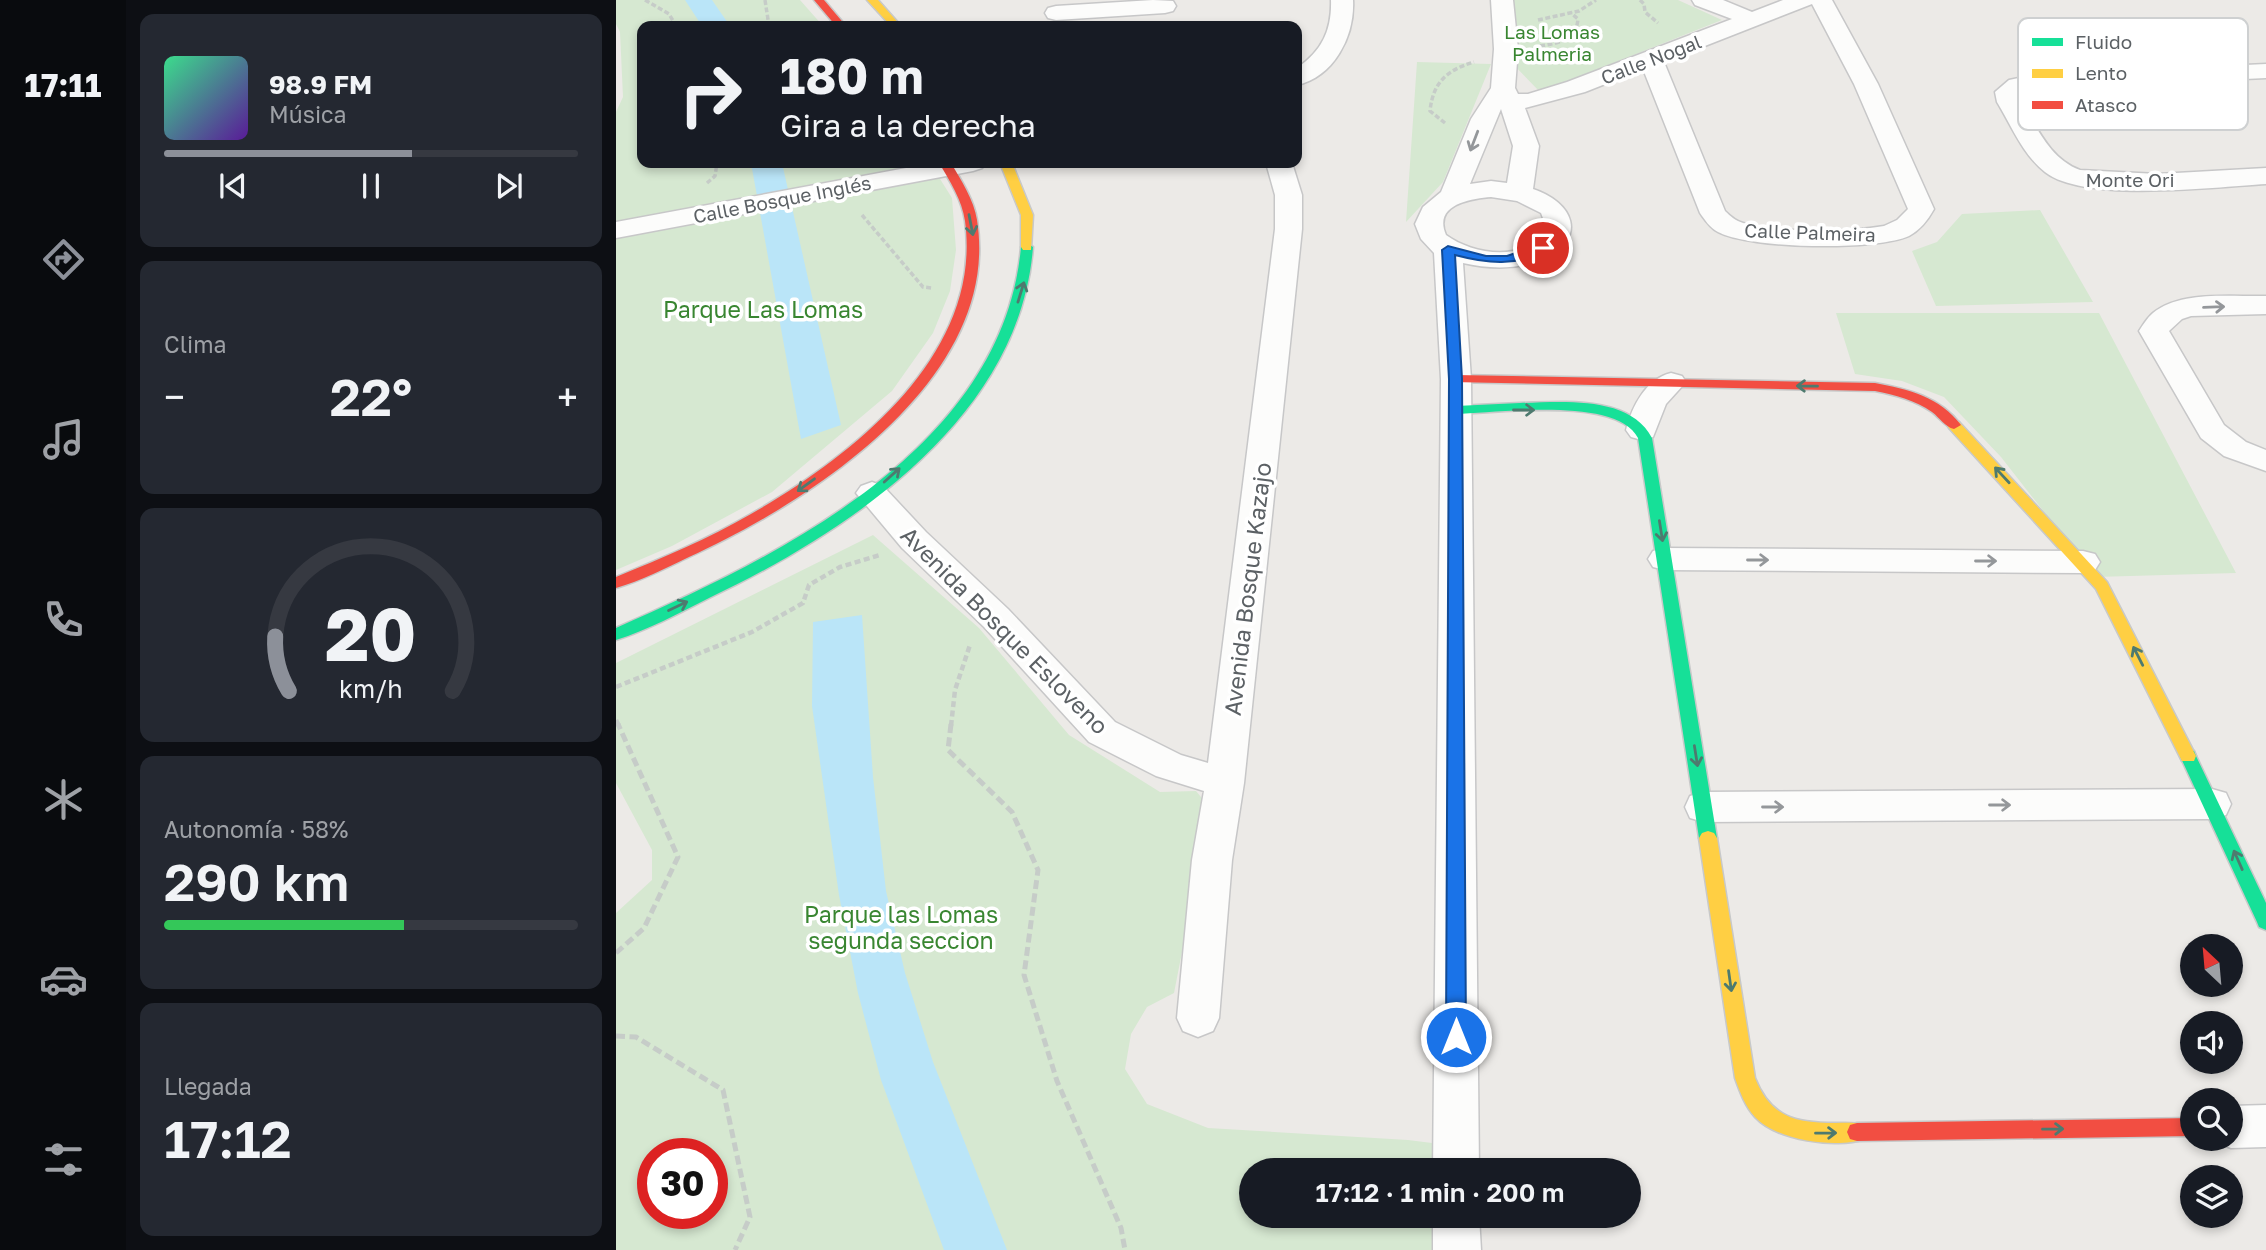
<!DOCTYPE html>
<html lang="es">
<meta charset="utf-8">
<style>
body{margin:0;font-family:"Golos Text",sans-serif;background:#242831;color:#f1f3f6;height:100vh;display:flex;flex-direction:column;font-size:26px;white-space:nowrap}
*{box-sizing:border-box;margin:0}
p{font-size:23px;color:#9ea1a6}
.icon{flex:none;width:38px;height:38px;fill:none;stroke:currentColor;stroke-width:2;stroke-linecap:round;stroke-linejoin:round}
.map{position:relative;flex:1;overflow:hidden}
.details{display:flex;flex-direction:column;gap:14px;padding:14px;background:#0d0f14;width:490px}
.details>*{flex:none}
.guide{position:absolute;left:21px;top:21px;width:665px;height:147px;border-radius:14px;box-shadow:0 4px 10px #0003;background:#171b24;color:#f1f3f6;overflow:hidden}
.needle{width:46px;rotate:334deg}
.tools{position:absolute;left:1564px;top:934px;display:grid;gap:14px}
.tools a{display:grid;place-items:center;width:63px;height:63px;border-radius:50%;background:#171b24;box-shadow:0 4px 10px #0003;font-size:35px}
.speed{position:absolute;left:21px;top:1138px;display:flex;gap:14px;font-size:35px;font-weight:700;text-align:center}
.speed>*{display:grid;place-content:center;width:91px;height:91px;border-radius:50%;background:#171b24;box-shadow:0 4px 10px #0003;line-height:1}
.speed .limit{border:10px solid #d22;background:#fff;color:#111}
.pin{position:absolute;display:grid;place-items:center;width:60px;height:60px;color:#fff;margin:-30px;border:4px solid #fff;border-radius:50%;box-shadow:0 2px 7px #0007}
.me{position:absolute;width:77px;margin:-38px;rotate:0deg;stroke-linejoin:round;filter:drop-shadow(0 0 5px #0008)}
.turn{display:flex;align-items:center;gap:24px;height:147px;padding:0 28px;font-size:32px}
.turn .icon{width:91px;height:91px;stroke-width:2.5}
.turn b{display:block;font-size:49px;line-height:60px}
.big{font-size:52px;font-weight:600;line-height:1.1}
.details .tile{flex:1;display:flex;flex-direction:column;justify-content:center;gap:10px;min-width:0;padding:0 24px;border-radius:14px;background:#242831}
.details .dial{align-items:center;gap:0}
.dial svg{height:182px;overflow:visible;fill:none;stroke:#363941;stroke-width:7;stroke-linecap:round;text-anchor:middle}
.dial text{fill:#f1f3f6;stroke:none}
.song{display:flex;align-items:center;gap:21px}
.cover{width:84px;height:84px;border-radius:10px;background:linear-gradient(135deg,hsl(150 70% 55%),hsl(270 70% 35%))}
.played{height:7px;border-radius:4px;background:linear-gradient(90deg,#8c9099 60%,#363941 60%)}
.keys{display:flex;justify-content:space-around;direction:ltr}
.heat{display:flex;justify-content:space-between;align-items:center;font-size:38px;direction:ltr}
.charge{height:10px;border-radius:5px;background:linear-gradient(90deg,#34c759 58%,#363941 0)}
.trip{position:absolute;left:623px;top:1158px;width:402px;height:70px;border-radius:35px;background:#171b24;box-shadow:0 4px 10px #0003;font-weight:600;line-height:70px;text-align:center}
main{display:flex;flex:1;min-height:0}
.tabs{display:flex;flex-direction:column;width:126px;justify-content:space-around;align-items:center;background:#090b0e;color:#9ea1a6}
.tabs .icon{width:49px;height:49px}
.tabs .current{color:#8c9099}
.tabs b{font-size:32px;color:#f1f3f6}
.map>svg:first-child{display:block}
.green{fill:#d6e8d1;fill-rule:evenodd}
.water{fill:#bae5f8}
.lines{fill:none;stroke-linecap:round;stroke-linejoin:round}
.street-casing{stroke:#c7c7c8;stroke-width:3}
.fast-casing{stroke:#c8c9c9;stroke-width:3}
.slow-casing{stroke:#c8c9c9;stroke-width:3}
.jam-casing{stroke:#c8c9c9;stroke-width:3}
.path-far2{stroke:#c6ccc8;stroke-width:3.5;stroke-dasharray:5 2.5;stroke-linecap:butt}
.path-far1{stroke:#c6ccc8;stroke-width:4.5;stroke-dasharray:6 3.5;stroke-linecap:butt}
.path{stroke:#c6ccc8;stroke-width:5;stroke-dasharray:9 4.5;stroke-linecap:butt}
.street{fill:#fcfcfb;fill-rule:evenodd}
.fast{fill:#16e098;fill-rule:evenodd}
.slow{fill:#ffcf43;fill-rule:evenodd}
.jam{fill:#f24e42;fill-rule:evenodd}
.oneway{stroke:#94979a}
.oneway2{stroke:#4e7a6f}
.route{fill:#1a73e8;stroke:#114b97;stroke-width:2}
.labels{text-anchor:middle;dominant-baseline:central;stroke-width:7;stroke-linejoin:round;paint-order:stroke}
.far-park-label{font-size:19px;fill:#398631;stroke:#fff}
.far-street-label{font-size:19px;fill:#5c6165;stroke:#fff}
.park-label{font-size:23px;fill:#398631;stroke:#fff}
.street-label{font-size:23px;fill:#5c6165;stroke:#fff}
.key{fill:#fff;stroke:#ced0d1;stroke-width:2}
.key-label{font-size:19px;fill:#5c6165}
</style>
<main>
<nav class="tabs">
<b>17:11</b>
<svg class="icon current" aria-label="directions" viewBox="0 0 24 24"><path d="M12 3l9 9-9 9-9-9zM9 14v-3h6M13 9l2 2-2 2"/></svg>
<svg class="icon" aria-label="music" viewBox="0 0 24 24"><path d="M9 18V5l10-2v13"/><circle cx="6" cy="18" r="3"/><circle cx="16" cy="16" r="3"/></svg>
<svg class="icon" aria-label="phone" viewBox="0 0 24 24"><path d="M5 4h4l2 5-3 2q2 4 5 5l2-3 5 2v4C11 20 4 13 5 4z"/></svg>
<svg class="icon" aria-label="climate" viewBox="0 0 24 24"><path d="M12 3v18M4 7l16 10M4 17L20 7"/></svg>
<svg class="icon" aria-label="car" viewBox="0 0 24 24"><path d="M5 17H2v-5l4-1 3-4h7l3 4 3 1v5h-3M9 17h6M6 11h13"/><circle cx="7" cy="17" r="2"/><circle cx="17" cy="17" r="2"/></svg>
<svg class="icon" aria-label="filters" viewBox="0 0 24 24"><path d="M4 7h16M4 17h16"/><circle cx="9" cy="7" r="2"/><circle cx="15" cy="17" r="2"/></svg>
</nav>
<section class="details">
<div class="tile">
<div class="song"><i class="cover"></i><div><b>98.9 FM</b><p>Música</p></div></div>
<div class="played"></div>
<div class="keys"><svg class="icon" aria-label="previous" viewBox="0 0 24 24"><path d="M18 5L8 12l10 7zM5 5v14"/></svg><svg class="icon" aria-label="pause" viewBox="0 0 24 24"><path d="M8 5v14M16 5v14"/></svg><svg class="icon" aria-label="next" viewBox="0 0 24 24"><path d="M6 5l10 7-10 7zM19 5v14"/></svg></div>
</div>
<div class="tile"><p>Clima</p>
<div class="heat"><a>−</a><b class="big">22°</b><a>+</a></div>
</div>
<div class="tile dial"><svg viewBox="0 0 100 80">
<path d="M14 69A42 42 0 1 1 86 69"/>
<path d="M14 69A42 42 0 0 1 8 45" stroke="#8c9099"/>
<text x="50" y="56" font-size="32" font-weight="700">20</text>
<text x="50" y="72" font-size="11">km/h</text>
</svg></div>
<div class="tile"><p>Autonomía · 58%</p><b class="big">290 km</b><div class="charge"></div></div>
<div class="tile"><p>Llegada</p><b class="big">17:12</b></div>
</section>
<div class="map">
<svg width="1650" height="1250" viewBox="0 0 1650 1250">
<rect width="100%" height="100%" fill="#eceae7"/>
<path class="green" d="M0,0H184L207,26H26V163H314L336,198L340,250L334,291L317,333L276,391L156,492L56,546L0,570V112L7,97L4,32L0,24Z
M891,0H1062L1106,20L924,92L895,62Z
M801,62L875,64L827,182L790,222Z
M1424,210L1477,302L1320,306L1296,251L1321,242L1346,214Z
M1220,313H1483L1620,573L1479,577L1385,457L1328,397L1286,381L1239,374Z
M257,535L363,628L453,735L544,792L580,791L594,808L558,993L531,1007L515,1034L509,1069L531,1104L592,1128L792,1140L840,1146V1171H635V1216H840L841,1250H0V913L36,880V850L0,783V663ZM37,1153H96V1213H37Z"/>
<path class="water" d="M69,0H96L114,26H86Z
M135,163H166L225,425L185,439Z
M246,615L257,777L270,891L289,973L317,1062L391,1250H328L265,1080L242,993L223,895L196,706L197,622Z"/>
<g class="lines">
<defs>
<path id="street" d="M537,0L557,1L560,6L557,11L549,13L440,20L432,18L429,13L432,8L440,6Z
M715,0H737C739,36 718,77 681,85V68C706,51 716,30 715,0Z
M875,0H897L902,49L899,88L902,94H912L951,82L1116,19L1079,5L1076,0H1107L1136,12L1167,0H1216L1262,84L1318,209C1312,220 1304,230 1293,236C1260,251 1134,249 1102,232C1094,228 1089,220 1084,213L1027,69L969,92L909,108L923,146L917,189C957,202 973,238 927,259C902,270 873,269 847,263L855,379L863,1171H817L825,379L818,253L805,239L799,224L807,207L825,192L855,119L875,88L878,49ZM1196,4L1238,84L1292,209L1281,220L1268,226C1232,232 1162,233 1127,223C1120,221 1114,216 1109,211L1048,62ZM885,109L897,146L891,183L875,181L854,184ZM875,197L901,201L925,213L930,226C913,264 857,255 830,235C817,205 853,199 875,197Z
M1650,64V78L1417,89L1404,95L1405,102C1422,128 1433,158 1464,170L1542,174L1650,168V184C1600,187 1467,203 1429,172C1407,155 1395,125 1381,102L1379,92L1393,80L1417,75Z
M317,163H370L366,168L357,171L0,238V222Z
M650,163H676L686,195V229L628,783L616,860L603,1018L597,1031L582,1037L567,1031L561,1018L576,860L588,791L540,776L473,742L368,627L286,548L240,493L245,486L256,482L267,486L310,532L392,609L499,722L565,755L592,763L659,229V195Z
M1650,296V314L1575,316L1566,319L1553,331L1608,425L1630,442L1650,450V471L1608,456L1585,438L1523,331C1527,325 1531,318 1537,313C1565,290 1616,297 1650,296Z
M1055,373L1066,376L1070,382L1050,404L1037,437L1026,440L1015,437L1010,430C1016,406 1030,379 1055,373Z
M1049,548L1467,551L1479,554L1484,562L1479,570L1467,573L1049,570L1037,567L1032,559L1037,551Z
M1596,789L1610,793L1615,804L1610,815L1596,819L1088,822L1074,818L1069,807L1074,796L1088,792Z
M1650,1105V1147L1615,1148L1599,1142L1598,1139H1615V1106Z
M817,1216H863L865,1250H817Z"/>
<path id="fast" d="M411,243L417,247C404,418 234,531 93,598C63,613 32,630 0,640V628C163,556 387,449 405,247Z
M904,403C946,402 1014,395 1036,438L1101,838L1098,843L1092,845L1086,843L1083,838L1022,438C1001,396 881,413 840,414L833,410L840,406Z
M1572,750L1578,751L1580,756L1650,903V930L1643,927L1641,922L1564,756L1566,751Z"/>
<path id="slow" d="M251,0H262L285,26H275Z
M384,163H396L417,215L415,250H407L405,247V215Z
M1338,421L1343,422L1491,582L1580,756L1578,761H1566L1480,589L1333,428L1331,425Z
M1092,831L1098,833L1101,838L1139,1078C1155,1118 1180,1123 1220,1123C1230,1123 1239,1122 1248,1125L1251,1132L1248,1139C1220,1149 1160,1140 1139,1117C1129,1106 1124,1092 1119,1078L1083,838L1086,833Z"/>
<path id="jam" d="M198,0H208L230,26H220Z
M323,163H335C345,180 358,200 361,220C386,378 196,501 73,557C50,568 25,581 0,588V577C46,558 92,539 135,514C238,455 367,354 349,221C346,200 334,181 323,163Z
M840,375L1259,383C1292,389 1324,397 1345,425L1338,429C1329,427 1324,418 1316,412C1299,400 1279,395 1259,391L835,382L833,379Z
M1577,1118V1136L1241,1141L1234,1139L1231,1132L1234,1125L1241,1123Z"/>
</defs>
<use href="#street" class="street-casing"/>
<use href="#fast" class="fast-casing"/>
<use href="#slow" class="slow-casing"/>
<use href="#jam" class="jam-casing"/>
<path class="path-far2" d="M29,0L53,14L60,26
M149,0L153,26
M1024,0L1028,4L1029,12L1042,23
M922,20L963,11L980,0
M924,46C943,43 960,41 962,19L955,13
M829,123L814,111C817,82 831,70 858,62
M91,183L99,176L101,163
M246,215L307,287L316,288"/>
<path class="path-far1" d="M0,687L136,632L187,603L193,585L224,567L264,555
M0,720L3,726
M335,726L339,690L354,645"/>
<path class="path" d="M335,724L332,750L396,812L422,870L408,975L441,1081L505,1228L509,1250
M0,953L28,928L62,857L2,724
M0,1036L20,1037L107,1090L134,1217L119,1250"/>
<use href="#street" class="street"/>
<use href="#fast" class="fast"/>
<use href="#slow" class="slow"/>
<use href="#jam" class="jam"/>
</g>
<defs><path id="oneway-shaft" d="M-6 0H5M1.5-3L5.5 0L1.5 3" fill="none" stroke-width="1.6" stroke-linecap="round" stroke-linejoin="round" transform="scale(1.75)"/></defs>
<g class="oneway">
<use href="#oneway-shaft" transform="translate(858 141) rotate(111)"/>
<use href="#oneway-shaft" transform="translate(1598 307) rotate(-2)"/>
<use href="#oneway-shaft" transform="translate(1142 560)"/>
<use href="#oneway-shaft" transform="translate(1370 561)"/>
<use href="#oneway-shaft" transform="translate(1384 805)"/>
<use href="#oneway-shaft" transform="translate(1157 807)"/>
</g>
<g class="oneway2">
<use href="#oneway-shaft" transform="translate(355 225) rotate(79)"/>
<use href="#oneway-shaft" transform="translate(405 292) rotate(-73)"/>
<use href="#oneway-shaft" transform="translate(1191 386) rotate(-179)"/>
<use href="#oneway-shaft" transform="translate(908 410)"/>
<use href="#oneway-shaft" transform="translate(276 475) rotate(-42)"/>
<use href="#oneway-shaft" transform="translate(1386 475) rotate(-133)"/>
<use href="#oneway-shaft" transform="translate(190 485) rotate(144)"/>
<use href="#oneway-shaft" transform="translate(1045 531) rotate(81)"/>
<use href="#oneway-shaft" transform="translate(62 606) rotate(-25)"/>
<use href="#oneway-shaft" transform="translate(1522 656) rotate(-117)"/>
<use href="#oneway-shaft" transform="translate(1080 756) rotate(81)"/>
<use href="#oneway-shaft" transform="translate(1622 860) rotate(-114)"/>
<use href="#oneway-shaft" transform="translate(1114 981) rotate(82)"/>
<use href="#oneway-shaft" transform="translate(1437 1129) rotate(-1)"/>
<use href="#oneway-shaft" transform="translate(1210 1133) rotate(-1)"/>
</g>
<path class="route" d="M927,244L931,246V251C899,266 873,264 839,255L846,379L850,1037L847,1043L840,1046L833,1043L830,1037L833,379L826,250L832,246L870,256H891Z"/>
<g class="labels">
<g class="far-park-label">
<text x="936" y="31">Las Lomas<tspan x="936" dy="22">Palmeria</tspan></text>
</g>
<g class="far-street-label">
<text transform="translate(1035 59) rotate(-21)">Calle Nogal</text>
<text x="1514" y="179">Monte Ori</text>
<text transform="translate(166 199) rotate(-11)">Calle Bosque Inglés</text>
<text transform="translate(1194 232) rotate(2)">Calle Palmeira</text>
</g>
<g class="park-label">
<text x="147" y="309">Parque Las Lomas</text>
<text x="285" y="914">Parque las Lomas<tspan x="285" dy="26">segunda seccion</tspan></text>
</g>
<g class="street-label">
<text transform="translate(631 589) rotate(-83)">Avenida Bosque Kazajo</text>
<text transform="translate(389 630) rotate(45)">Avenida Bosque Esloveno</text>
</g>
</g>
<rect x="1402" y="18" width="230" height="112" rx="10" class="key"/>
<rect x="1416" y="38" width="31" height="8" fill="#16e098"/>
<rect x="1416" y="69" width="31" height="9" fill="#ffcf43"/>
<rect x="1416" y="101" width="31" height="8" fill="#f24e42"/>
<g class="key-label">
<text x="1459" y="49">Fluido</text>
<text x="1459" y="80">Lento</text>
<text x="1459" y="112">Atasco</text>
</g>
</svg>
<div class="tools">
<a><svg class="needle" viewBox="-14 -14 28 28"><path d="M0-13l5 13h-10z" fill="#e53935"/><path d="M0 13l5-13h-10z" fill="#9ea1a6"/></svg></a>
<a><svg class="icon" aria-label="sound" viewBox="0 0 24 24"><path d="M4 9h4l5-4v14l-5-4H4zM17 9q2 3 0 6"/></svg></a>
<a><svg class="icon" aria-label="search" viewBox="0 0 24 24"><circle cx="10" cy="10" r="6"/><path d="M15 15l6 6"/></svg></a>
<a><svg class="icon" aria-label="layers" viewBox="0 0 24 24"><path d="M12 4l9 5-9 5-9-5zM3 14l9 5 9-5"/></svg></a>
</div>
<div class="speed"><div class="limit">30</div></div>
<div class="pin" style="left:927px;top:248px;background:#d93025"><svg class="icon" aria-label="arrive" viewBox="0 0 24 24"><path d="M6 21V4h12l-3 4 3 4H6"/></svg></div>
<svg class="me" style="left:840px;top:1037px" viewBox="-20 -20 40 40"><circle r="17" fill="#1a73e8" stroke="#fff" stroke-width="3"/><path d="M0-11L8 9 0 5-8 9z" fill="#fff"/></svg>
<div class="trip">17:12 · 1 min · 200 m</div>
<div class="guide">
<div class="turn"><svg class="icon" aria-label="right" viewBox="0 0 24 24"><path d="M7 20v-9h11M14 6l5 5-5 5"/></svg><div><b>180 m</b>Gira a la derecha</div></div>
</div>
</div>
</main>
